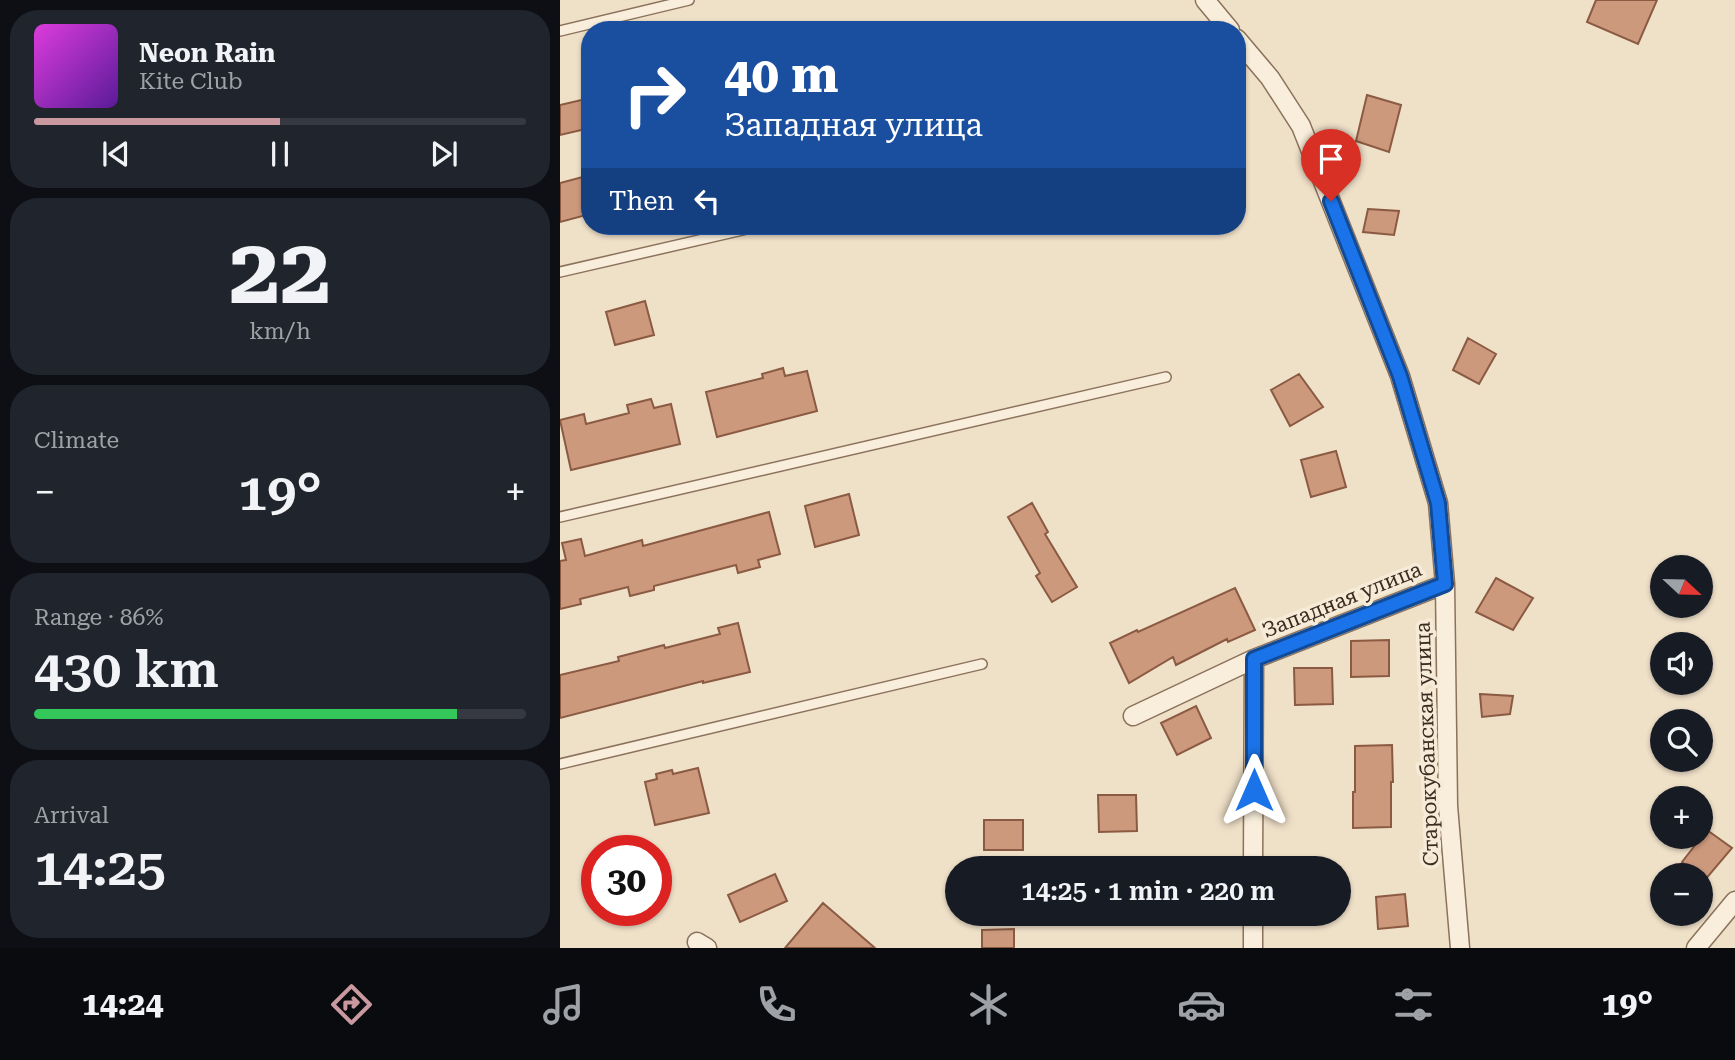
<!DOCTYPE html>
<meta charset="utf-8">
<style>
body{margin:0;font-family:"Roboto Serif",serif;background:#20242c;color:#f1f3f6;height:100vh;display:flex;flex-direction:column;font-size:26px;white-space:nowrap}
*{box-sizing:border-box;margin:0}
p{font-size:23px;color:#9ea1a6}
.icon{flex:none;width:38px;height:38px;fill:none;stroke:currentColor;stroke-width:2;stroke-linecap:round;stroke-linejoin:round}
.map{position:relative;flex:1;overflow:hidden}
.sheet{display:flex;flex-direction:column;gap:10px;padding:10px;background:#0d0f14;width:560px}
.sheet>*{flex:none}
.top-card{position:absolute;left:21px;top:21px;width:665px;height:214px;border-radius:28px;box-shadow:0 2px 5px #0004;background:#1a4fa0;color:#fff;overflow:hidden}
.needle{width:46px;rotate:112deg}
.buttons{position:absolute;left:1090px;top:555px;display:grid;gap:14px}
.buttons a{display:grid;place-items:center;width:63px;height:63px;border-radius:50%;background:#171b24;box-shadow:0 2px 5px #0004;font-size:35px}
.speed{position:absolute;left:21px;top:835px;display:flex;gap:14px;font-size:35px;font-weight:700;text-align:center}
.speed>*{display:grid;place-content:center;width:91px;height:91px;border-radius:50%;background:#171b24;box-shadow:0 2px 5px #0004;line-height:1}
.speed .limit{border:10px solid #d22;background:#fff;color:#111}
.pin{position:absolute;display:grid;place-items:center;width:60px;height:60px;color:#fff;margin:-72px -30px;border-radius:50% 50% 50% 0;rotate:-45deg;box-shadow:0 0 7px #0007}
.pin .icon{rotate:45deg}
.me{position:absolute;width:77px;margin:-38px;rotate:0deg;stroke-linejoin:round;filter:drop-shadow(0 0 5px #0008)}
.turn{display:flex;align-items:center;gap:24px;height:147px;padding:0 28px;font-size:32px}
.turn .icon{width:91px;height:91px;stroke-width:2.5}
.turn b{display:block;font-size:49px;line-height:60px}
.then{display:flex;align-items:center;height:66px;padding:0 28px;background:#0003;gap:14px;font-size:26px}
.big{font-size:52px;font-weight:600;line-height:1.1}
.sheet .tile{flex:1;display:flex;flex-direction:column;justify-content:center;gap:10px;min-width:0;padding:0 24px;border-radius:28px;background:#20242c}
.sheet .dial{align-items:center;gap:0}
.dial b{font-size:91px;line-height:1}
.song{display:flex;align-items:center;gap:21px}
.cover{width:84px;height:84px;border-radius:10px;background:linear-gradient(135deg,hsl(300 70% 55%),hsl(270 70% 35%))}
.played{height:7px;border-radius:4px;background:linear-gradient(90deg,#ca999f 50%,#363941 50%)}
.keys{display:flex;justify-content:space-around;direction:ltr}
.heat{display:flex;justify-content:space-between;align-items:center;font-size:38px;direction:ltr}
.charge{height:10px;border-radius:5px;background:linear-gradient(90deg,#34c759 86%,#363941 0)}
.trip{position:absolute;left:385px;top:856px;width:406px;height:70px;border-radius:35px;background:#171b24;box-shadow:0 2px 5px #0004;font-weight:600;line-height:70px;text-align:center}
.dock{display:flex;height:112px;justify-content:space-around;align-items:center;background:#090b0e;color:#9ea1a6}
.dock .icon{width:49px;height:49px}
.dock .selected{color:#ca999f}
.dock b{font-size:32px;color:#f1f3f6}
main{display:flex;flex:1;min-height:0}
.map>svg:first-child{display:block}
.building{fill:#cd997d;stroke:#8b5a42;stroke-width:2}
.lines{fill:none;stroke-linecap:round;stroke-linejoin:round}
.service-casing{stroke:#8b725c;stroke-width:12}
.minor-casing{stroke:#8b725c;stroke-width:21}
.service{stroke:#f9eedb;stroke-width:9}
.minor{stroke:#f9eedb;stroke-width:18}
.route-casing{stroke:#114b97;stroke-width:18}
.route{stroke:#1a73e8;stroke-width:12}
.labels{text-anchor:middle;dominant-baseline:central;stroke-width:7;stroke-linejoin:round;paint-order:stroke}
.street-label{font-size:21px;fill:#3c2b20;stroke:#f6ebd7}
</style>
<main>
<section class="sheet">
<div class="tile">
<div class="song"><i class="cover"></i><div><b>Neon Rain</b><p>Kite Club</p></div></div>
<div class="played"></div>
<div class="keys"><svg class="icon" aria-label="previous" viewBox="0 0 24 24"><path d="M18 5L8 12l10 7zM5 5v14"/></svg><svg class="icon" aria-label="pause" viewBox="0 0 24 24"><path d="M8 5v14M16 5v14"/></svg><svg class="icon" aria-label="next" viewBox="0 0 24 24"><path d="M6 5l10 7-10 7zM19 5v14"/></svg></div>
</div>
<div class="tile dial"><b>22</b><p>km/h</p></div>
<div class="tile"><p>Climate</p>
<div class="heat"><a>−</a><b class="big">19°</b><a>+</a></div>
</div>
<div class="tile"><p>Range · 86%</p><b class="big">430 km</b><div class="charge"></div></div>
<div class="tile"><p>Arrival</p><b class="big">14:25</b></div>
</section>
<div class="map">
<svg width="1175" height="948" viewBox="0 0 1175 948">
<rect width="100%" height="100%" fill="#efe0c8"/>
<path class="building" d="M1036,0H1097L1078,44L1027,22Z
M807,95L841,105L829,152L796,141Z
M30,98V128L0,135V105Z
M30,175V214L0,222V183Z
M808,209L839,211L834,235L803,232Z
M85,301L94,335L55,345L46,312Z
M908,338L936,354L919,384L893,370Z
M223,368L225,376L247,371L257,411L157,437L146,392L203,378L202,374Z
M739,374L763,407L730,426L711,390Z
M91,399L94,408L111,404L120,444L11,470L0,420L24,414L26,424L69,413L67,405Z
M776,451L786,487L751,497L741,460Z
M289,494L299,535L255,547L245,506Z
M472,503L488,532L485,534L517,587L492,602L476,576L480,573L448,517Z
M209,512L220,554L198,560L200,567L178,573L176,565L94,586V590L70,596L68,587L20,599L21,604L0,609V561L6,560L2,543L21,539L25,556L82,540L83,546Z
M936,578L973,598L953,630L916,612Z
M675,588L695,630L668,642L667,639L616,665L613,657L569,683L550,643L577,630L578,632Z
M178,623L190,672L143,683V681L0,718V675L59,661L58,657L104,645L105,648L160,634L158,628Z
M829,640V676L791,677V641Z
M734,668H772L773,704L735,705Z
M920,694L953,696L950,714L922,717Z
M636,706L651,738L617,755L601,723Z
M832,745L833,782H831V827L793,828V792H795V746Z
M138,768L149,813L95,825L85,782L97,779L96,774L112,770L113,774Z
M538,795H576L577,831L539,832Z
M424,820H463V850H424Z
M1147,830L1172,848L1145,880L1141,877V875H1138L1122,862Z
M215,874L227,901L180,922L168,895Z
M845,894L848,926L818,929L816,897Z
M263,903L315,948H225Z
M454,929V948H422V930Z"/>
<g class="lines">
<defs>
<path id="service" d="M0,31L129,0
M0,272L200,226
M0,517L606,377
M0,764L422,664"/>
<path id="minor" d="M645,0L670,30
M677,39L710,78L741,126L840,376L878,503L885,584L888,806L900,948
M573,716L694,659
M693,868L694,659L885,584
M137,942L147,948
M693,948V914
M1136,948L1175,901"/>
</defs>
<use href="#service" class="service-casing"/>
<use href="#minor" class="minor-casing"/>
<use href="#service" class="service"/>
<use href="#minor" class="minor"/>
</g>
<g class="lines">
<defs>
<path id="route" d="M694,790V659L885,584L878,503L840,376L771,201"/>
</defs>
<use href="#route" class="route-casing"/>
<use href="#route" class="route"/>
</g>
<g class="labels">
<g class="street-label">
<text transform="translate(782 600) rotate(-22)">Западная улица</text>
<text transform="translate(867 744) rotate(-92)">Старокубанская улица</text>
</g>
</g>
</svg>
<div class="buttons">
<a><svg class="needle" viewBox="-14 -14 28 28"><path d="M0-13l5 13h-10z" fill="#e53935"/><path d="M0 13l5-13h-10z" fill="#9ea1a6"/></svg></a>
<a><svg class="icon" aria-label="sound" viewBox="0 0 24 24"><path d="M4 9h4l5-4v14l-5-4H4zM17 9q2 3 0 6"/></svg></a>
<a><svg class="icon" aria-label="search" viewBox="0 0 24 24"><circle cx="10" cy="10" r="6"/><path d="M15 15l6 6"/></svg></a>
<a>+</a>
<a>−</a>
</div>
<div class="speed"><div class="limit">30</div></div>
<div class="pin" style="left:771px;top:201px;background:#d93025"><svg class="icon" aria-label="arrive" viewBox="0 0 24 24"><path d="M6 21V4h12l-3 4 3 4H6"/></svg></div>
<svg class="me" style="left:694px;top:790px" viewBox="-20 -20 40 40"><path d="M0-17L14 15 0 8-14 15z" fill="#1a73e8" stroke="#fff" stroke-width="4"/></svg>
<div class="trip">14:25 · 1 min · 220 m</div>
<div class="top-card">
<div class="turn"><svg class="icon" aria-label="right" viewBox="0 0 24 24"><path d="M7 20v-9h11M14 6l5 5-5 5"/></svg><div><b>40 m</b>Западная улица</div></div>
<div class="then">Then<svg class="icon" aria-label="left" viewBox="0 0 24 24"><path d="M17 20v-9H6M10 6l-5 5 5 5"/></svg></div>
</div>
</div>
</main>
<nav class="dock">
<b>14:24</b>
<svg class="icon selected" aria-label="directions" viewBox="0 0 24 24"><path d="M12 3l9 9-9 9-9-9zM9 14v-3h6M13 9l2 2-2 2"/></svg>
<svg class="icon" aria-label="music" viewBox="0 0 24 24"><path d="M9 18V5l10-2v13"/><circle cx="6" cy="18" r="3"/><circle cx="16" cy="16" r="3"/></svg>
<svg class="icon" aria-label="phone" viewBox="0 0 24 24"><path d="M5 4h4l2 5-3 2q2 4 5 5l2-3 5 2v4C11 20 4 13 5 4z"/></svg>
<svg class="icon" aria-label="climate" viewBox="0 0 24 24"><path d="M12 3v18M4 7l16 10M4 17L20 7"/></svg>
<svg class="icon" aria-label="car" viewBox="0 0 24 24"><path d="M5 17H2v-5l4-1 3-4h7l3 4 3 1v5h-3M9 17h6M6 11h13"/><circle cx="7" cy="17" r="2"/><circle cx="17" cy="17" r="2"/></svg>
<svg class="icon" aria-label="filters" viewBox="0 0 24 24"><path d="M4 7h16M4 17h16"/><circle cx="9" cy="7" r="2"/><circle cx="15" cy="17" r="2"/></svg>
<b>19°</b>
</nav>
